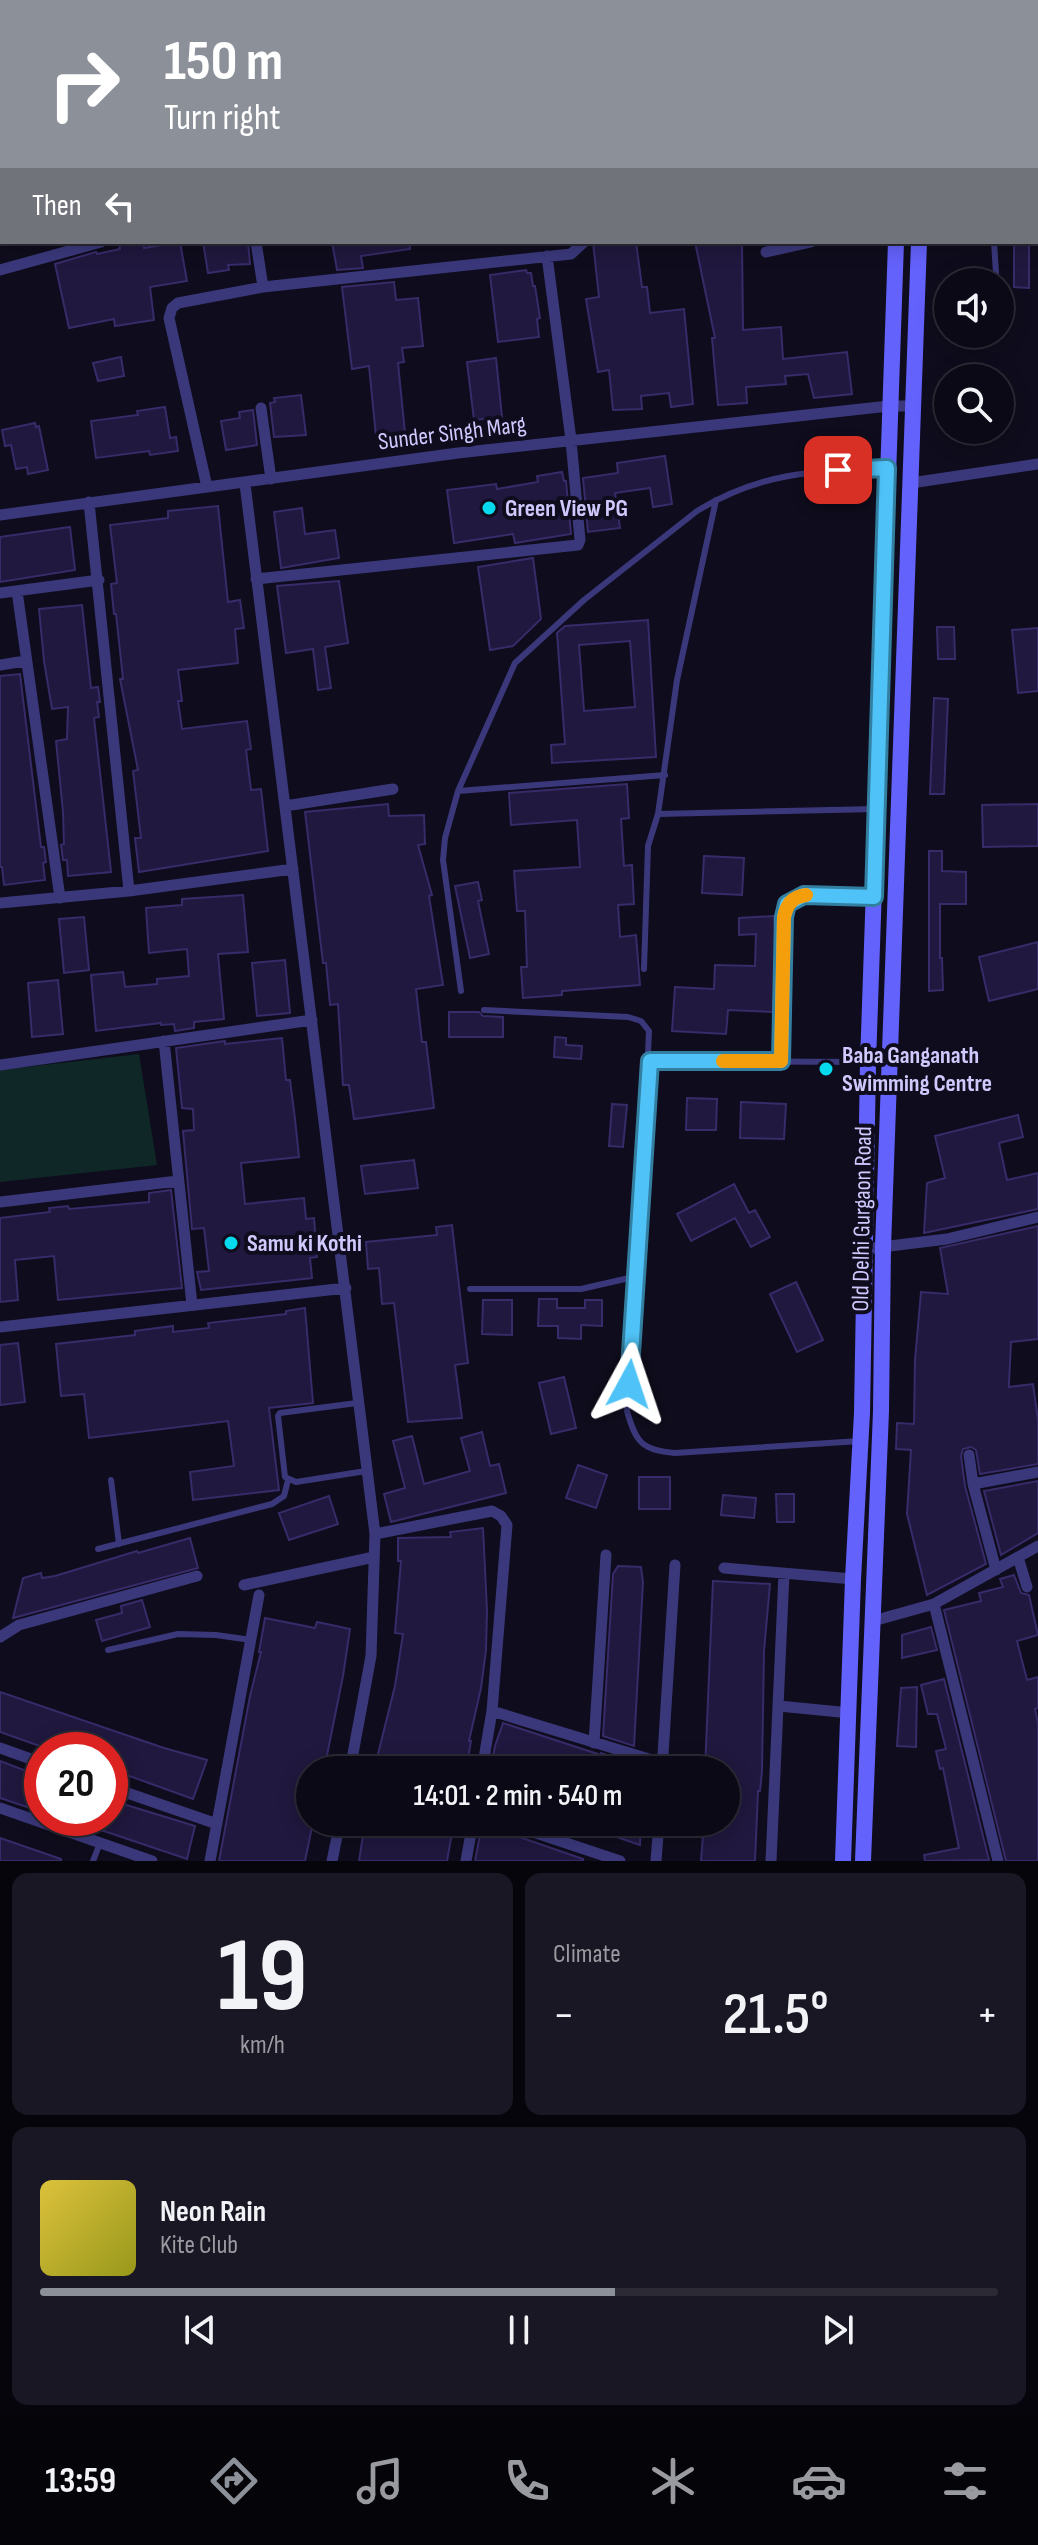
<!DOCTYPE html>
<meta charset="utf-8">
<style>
body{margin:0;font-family:"Sofia Sans Condensed",sans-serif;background:#191723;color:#f1f3f6;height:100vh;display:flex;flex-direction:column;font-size:30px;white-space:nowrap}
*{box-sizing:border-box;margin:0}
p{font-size:26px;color:#9a9aa1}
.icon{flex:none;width:44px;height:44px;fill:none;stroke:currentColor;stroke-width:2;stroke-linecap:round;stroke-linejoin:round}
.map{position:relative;height:1861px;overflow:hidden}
.panel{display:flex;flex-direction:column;gap:12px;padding:12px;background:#06050c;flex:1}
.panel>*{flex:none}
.top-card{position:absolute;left:0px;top:0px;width:1038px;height:244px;box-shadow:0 4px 20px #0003,0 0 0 2px #2b2a35;background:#8c9099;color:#fff;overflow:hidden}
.tools{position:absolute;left:934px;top:268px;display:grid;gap:16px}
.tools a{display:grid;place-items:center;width:80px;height:80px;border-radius:50%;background:#0b0916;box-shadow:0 4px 20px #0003,0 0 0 2px #2b2a35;font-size:40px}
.speed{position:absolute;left:24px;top:1732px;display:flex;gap:16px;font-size:40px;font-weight:700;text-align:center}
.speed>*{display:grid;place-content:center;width:104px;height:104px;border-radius:50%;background:#0b0916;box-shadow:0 4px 20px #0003,0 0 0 2px #2b2a35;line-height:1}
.speed .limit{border:12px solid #d22;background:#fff;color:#111}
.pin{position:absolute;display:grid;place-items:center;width:68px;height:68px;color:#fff;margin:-34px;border-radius:16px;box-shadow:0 4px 12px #0006}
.me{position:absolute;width:88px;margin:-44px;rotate:5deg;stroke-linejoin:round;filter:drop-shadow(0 0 6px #0008)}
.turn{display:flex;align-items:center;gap:28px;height:168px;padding:0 32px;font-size:36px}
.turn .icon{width:104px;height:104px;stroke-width:2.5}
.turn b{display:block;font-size:56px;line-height:68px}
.then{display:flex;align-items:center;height:76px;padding:0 32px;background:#0003;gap:16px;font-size:30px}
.big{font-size:60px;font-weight:600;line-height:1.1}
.panel .tile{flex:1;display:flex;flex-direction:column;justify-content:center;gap:12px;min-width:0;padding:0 28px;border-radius:16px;background:#191723}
.panel .dial{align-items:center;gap:0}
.dial b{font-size:104px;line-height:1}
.song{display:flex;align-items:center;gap:24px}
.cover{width:96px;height:96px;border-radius:12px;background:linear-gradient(135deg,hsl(50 70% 55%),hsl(60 70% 35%))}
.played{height:8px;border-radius:4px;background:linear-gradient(90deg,#8c9099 60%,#2b2a35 60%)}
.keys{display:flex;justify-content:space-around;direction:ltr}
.heat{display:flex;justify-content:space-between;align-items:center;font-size:44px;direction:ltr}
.panel .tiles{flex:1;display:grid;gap:12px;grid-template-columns:1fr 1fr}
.tile:last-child{grid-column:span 2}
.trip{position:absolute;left:296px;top:1756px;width:444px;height:80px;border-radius:40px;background:#0b0916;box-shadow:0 4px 20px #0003,0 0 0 2px #2b2a35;font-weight:600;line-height:80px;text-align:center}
.dock{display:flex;height:128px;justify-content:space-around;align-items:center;background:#040409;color:#9a9aa1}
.dock .icon{width:56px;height:56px}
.dock .on{color:#8c9099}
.dock b{font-size:36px;color:#f1f3f6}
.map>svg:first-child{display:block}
.green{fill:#0f2726}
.building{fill:#20183e;stroke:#372b69;stroke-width:2;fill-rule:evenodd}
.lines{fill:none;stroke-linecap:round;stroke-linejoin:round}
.lane{stroke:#3a387b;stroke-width:6}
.street{stroke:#3a387b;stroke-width:11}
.secondary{stroke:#6462fc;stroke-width:16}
.route-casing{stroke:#337fa1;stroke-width:20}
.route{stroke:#4fc3f7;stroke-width:14}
.slow{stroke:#f59e0b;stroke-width:14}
.poi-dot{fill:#05d9ee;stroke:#0f0c1d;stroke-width:3}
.labels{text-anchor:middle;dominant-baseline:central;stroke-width:8;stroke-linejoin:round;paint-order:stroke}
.street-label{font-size:24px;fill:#cfc9fe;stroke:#0f0c1d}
.poi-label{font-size:24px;font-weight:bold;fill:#cfc9fe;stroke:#0f0c1d;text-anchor:start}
</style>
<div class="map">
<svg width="1038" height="1861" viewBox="0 0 1038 1861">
<rect width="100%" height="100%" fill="#0f0c1d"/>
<path class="green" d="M139,1054L157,1165L0,1182V1070Z"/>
<path class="building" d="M130,242H143L144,248L180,242L187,281L150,287L154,320L115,326L114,319L69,328L55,264L96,252L97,254L120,249L119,244Z
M203,242H248L250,264L228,265L229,270L208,273Z
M332,242H410V249L361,256L363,268L337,270Z
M593,242H636L642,287H647L650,313L684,309L693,404L671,407L669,393L641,396L642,409L613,410L609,370L598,372L586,299L599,297Z
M695,242H742L743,330L781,327L783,359L847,352L852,394L814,398L808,374L785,376L786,384L746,387L747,403L718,405L712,338H715Z
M1014,242H1029V288L1014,287Z
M526,270L527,273H531L533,286H535L540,318L537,319L539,337L498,342L490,275Z
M394,282L396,300L418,298L423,346L402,348L404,362L398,363L405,433L376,436L369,366L352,369L342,287Z
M121,357L124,376L98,381L93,363Z
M496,358L502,417L474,420L467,362Z
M301,395L306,435L274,437L270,403L275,402L274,398Z
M165,407L170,438L176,437L178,451L150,455L149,451L96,458L91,421L138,415L137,411Z
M253,410L257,445L226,450L221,421L240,418L239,412Z
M35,423L36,427L39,426L48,470L28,474L27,467L16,469L11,445L5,446L2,430Z
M665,456L672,504L653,507L650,488L615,493L620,528L588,532L583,478L618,473L617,463Z
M562,472L564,481H566L571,534L515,543L513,534L454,543L447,490L496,484L497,489L538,482L537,476Z
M218,506L228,602L240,600L244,628L235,629L238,663L178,670L182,701H178L182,729L247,721L251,749L246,750L251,790L261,789L268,851L139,872L135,838H141L133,771L138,770L120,679H123L116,614H114L111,584L117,583L110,525L168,518V511Z
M302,508L305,534L335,530L339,558L281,568L274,512Z
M70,527L75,570L0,582V537Z
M533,558L541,619L513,646L490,650L478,567Z
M339,581L348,643L325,647L331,688L318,690L313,649L286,653L277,586Z
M82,605L91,688L98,687L100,702H97L99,717L94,718L111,872L68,876L67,860H63L61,845L64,844L63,812L56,741L67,739L68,707L52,709L44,661L39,609Z
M648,620L656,757L552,763L551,745L565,744L557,633L565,626ZM630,641L635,707L584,711L579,645Z
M937,627H954L955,659H938Z
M1038,628V691L1018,693L1012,630Z
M20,674L41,847H44L46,862L43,863L45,880L4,885L2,867H0V676Z
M934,698L948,699L944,794H930Z
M627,784L629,818L621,819L624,866L632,865L634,904L618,905L620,937L636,935L640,985L562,991V995L523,998L521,967H527L525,911H517L514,871L580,867L577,820L511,825L509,793Z
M388,804L389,816L424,815L425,844L418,845L432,895L429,896L443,985L416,989L422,1042H426L434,1108L354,1119L349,1085H343L338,1004L330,1005L326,963H323L305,812Z
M1038,804V846L983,847L982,805Z
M929,851H942V871L966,872V904H940V958H942L943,990L929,991Z
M704,856L744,858L742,895L702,893Z
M478,882L482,900L478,901L489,954L470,958L455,886Z
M243,895L248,952L218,954L224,1019L194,1022V1028L175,1031L174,1024L161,1025V1023L96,1031L91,975L123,972L125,987L157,984V979L189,976L187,949L149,953L146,908L182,905V899Z
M774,916L776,945L773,1012L728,1010L726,1034L672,1031L675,987L714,989L715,965L755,966L756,934L739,935V918Z
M84,917L89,970L64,973L59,919Z
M1038,942V989L989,1001L979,957Z
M285,960L290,1013L257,1016L252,963Z
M58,980L63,1034L32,1037L28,983Z
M449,1012H479L483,1016L503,1017V1037H449Z
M555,1037L566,1038V1045L582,1046L581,1059L554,1057Z
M282,1038L286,1080H290L295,1119L299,1157L241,1163L245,1204L304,1198L306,1219L314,1218L317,1257L310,1258L312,1278L201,1290L197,1272L209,1271L204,1228L192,1229L183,1131L194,1130L193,1109L182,1108L176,1048L225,1041V1044Z
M687,1098L717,1099L716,1130H686Z
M741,1102L786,1104L784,1139L740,1138Z
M612,1104L627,1105L623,1147L609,1146Z
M1018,1115L1023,1137L999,1143L1007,1180L1038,1173V1209L924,1233L927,1183L945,1178L935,1136Z
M414,1160L418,1188L365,1194L361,1166Z
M734,1184L749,1213L755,1210L770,1237L751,1247L735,1218L691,1241L677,1214Z
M171,1190L182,1288L58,1300L54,1256L15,1260L18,1300L0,1302V1218L50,1212L49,1208L68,1206L69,1209L149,1202V1193Z
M452,1225L468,1363L455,1365L462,1418L408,1422L394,1303L382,1304L379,1268L368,1269L366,1242L437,1235L436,1227Z
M1038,1226V1339L1011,1342L1009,1383V1387L1033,1384L1038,1420V1464L980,1474L976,1450L971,1447L963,1449L961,1456L965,1486L986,1564L927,1595L907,1514L911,1450L896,1449L897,1423L914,1424L915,1360L921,1292L948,1294L940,1248Z
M796,1282L823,1340L797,1352L770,1294Z
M539,1299H557V1308H585V1300H602V1326L581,1325V1339L558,1338V1326H538Z
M483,1300H512V1335L482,1334Z
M305,1308L313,1403L269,1408L279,1490L193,1500L190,1472L234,1466L228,1421L89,1438L84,1394L61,1396L56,1344L135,1335V1331L173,1326V1332L209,1328L208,1323L286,1314V1311Z
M18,1343L25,1402L0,1405V1345Z
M564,1377L576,1428L551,1434L539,1383Z
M482,1432L490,1466L499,1464L506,1493L391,1522L384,1494L405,1488L393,1441L412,1436L424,1484L470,1471L461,1438Z
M578,1465L607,1475L596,1508L566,1498Z
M639,1477H670V1509H639Z
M1038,1481V1533L1001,1555L984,1491Z
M776,1494H794V1522H777Z
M723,1495L756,1498L754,1518L721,1515Z
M329,1496L338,1524L289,1540L279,1513Z
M483,1528L487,1611L486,1650L481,1688L469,1741H471L466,1770H374L395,1686L403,1634L395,1633L401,1561H398V1538L451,1537L450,1532Z
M190,1538L198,1568L13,1618L23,1578L41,1573L42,1578L55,1576L137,1551L138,1553Z
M618,1566L641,1567L643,1582L634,1746L603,1736L613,1574Z
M1014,1575L1021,1593L1029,1595L1038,1635L1017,1641L1027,1680L1038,1677V1708L1035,1709L1038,1723V1861H1006L944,1610L981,1601L979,1593L1003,1587L1000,1579Z
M713,1581L770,1584L764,1651L762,1771L760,1791H758L755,1861H701L704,1822H726V1770H705Z
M142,1600L150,1627L102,1641L96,1620L122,1613L121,1606Z
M265,1618L315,1628L317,1622L350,1629L343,1676L324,1770H310V1822H313L305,1861H219L250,1696L261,1652H259Z
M931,1627L937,1650L902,1658V1635Z
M944,1679L989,1860L925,1861L924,1855L959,1848L943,1768L940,1769L936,1751L946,1749L937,1714H928L921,1685Z
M917,1687L916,1747L897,1746L901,1688Z
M0,1692L164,1748L207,1760L193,1799L110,1769V1750H51L0,1732Z
M503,1723L601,1755V1753L632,1763V1770H492L496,1758L493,1756L495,1746Z
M0,1761L42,1777V1812L0,1798Z
M110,1800L195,1826L187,1859L68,1819L110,1818Z
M365,1822H454L447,1861H359Z
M572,1822H641L640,1845L611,1835L610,1837Z
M482,1824L583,1859V1861H475Z
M0,1838L61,1859V1861H0Z"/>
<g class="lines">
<path class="lane" d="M994,242L996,273
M458,791L665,775
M658,814L876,809
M644,969L648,846L658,814L677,680L716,500
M461,991L443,860L445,838L458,791L515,663L584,600L697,511C761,472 814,471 887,468
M484,1010L628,1017L641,1021L649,1031L638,1276L627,1411C636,1443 642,1450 675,1453L860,1441
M650,1061L865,1062
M781,1061L784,917L787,904L804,895L870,897
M470,1289H581L638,1276
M357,1403L280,1413L278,1416L285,1477L296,1482L366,1471
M111,1480L119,1544
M98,1549L272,1504L284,1496L288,1480
M108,1650L178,1634L216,1635L251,1640
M93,1861L100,1843"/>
<path class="street" d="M0,75H2
M1036,76H1038
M256,242L263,287
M766,252L811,242
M0,270L101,242
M261,408L271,479
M911,483L1038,464
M245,484L375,1534L371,1656L350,1770
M207,487L169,318L172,308L178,303L263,287L571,254L584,242
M89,502L129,891
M0,515L458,453L889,406H911
M256,579L578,545L580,540L571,440L547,256
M17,591L60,898
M0,593L99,580
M0,665L25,661
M285,806L393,789
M0,903L129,891L293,869
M164,1041L192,1305
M0,1065L312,1020
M0,1202L178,1181
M865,1249L947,1239L1038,1217
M0,1327L346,1288
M969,1455L973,1484L996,1570
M973,1484L1038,1472
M375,1534L492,1511L501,1516L507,1525L492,1711L482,1770
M1018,1557L1027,1587
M724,1568L853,1579
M244,1585L374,1557
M934,1604L998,1861
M873,1621L934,1604L1038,1546
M0,1637L19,1625L197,1576
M779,1706L850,1713
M492,1711L662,1763
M594,1743L606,1555
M0,1748L42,1763
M662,1770L675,1565
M110,1787L217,1824
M0,1808L152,1861
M503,1822L620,1861
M210,1861L259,1595
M332,1861L340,1822
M466,1861L473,1822
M656,1861L659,1822
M771,1861L784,1574"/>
<path class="secondary" d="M904,2L905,0
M926,2V0
M843,1861L853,1579L862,1413L868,1063L896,242
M863,1861L881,1411L883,1247L919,242"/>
</g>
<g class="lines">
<defs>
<path id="route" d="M629,1384L650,1061H781L784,917L787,904L804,895L874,897L887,468L838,470"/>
</defs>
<use href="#route" class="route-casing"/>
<use href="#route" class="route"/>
<path class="slow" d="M723,1061H781L784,917C787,904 792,897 806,895"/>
</g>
<g class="poi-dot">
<circle cx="489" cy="508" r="8"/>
<circle cx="826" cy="1069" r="8"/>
<circle cx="231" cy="1243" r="8"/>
</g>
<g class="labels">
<g class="street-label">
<text transform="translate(452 433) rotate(-7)">Sunder Singh Marg</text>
<text transform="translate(862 1219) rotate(-89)">Old Delhi Gurgaon Road</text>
</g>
<g class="poi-label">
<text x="505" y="508">Green View PG</text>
<text x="842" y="1055">Baba Ganganath<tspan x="842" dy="28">Swimming Centre</tspan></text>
<text x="247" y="1243">Samu ki Kothi</text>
</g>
</g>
</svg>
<div class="tools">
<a><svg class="icon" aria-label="sound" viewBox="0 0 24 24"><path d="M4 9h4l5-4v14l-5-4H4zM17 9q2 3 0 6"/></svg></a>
<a><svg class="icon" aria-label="search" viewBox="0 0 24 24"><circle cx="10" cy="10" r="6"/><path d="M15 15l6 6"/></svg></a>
</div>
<div class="speed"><div class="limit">20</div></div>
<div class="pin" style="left:838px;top:470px;background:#d93025"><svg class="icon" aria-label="arrive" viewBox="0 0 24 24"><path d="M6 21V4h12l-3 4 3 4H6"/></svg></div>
<svg class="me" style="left:629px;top:1384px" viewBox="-20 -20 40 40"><path d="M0-17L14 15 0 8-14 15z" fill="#4fc3f7" stroke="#fff" stroke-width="4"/></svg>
<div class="trip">14:01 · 2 min · 540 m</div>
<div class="top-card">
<div class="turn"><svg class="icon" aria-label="right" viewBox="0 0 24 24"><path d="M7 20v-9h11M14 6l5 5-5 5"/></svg><div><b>150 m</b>Turn right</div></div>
<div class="then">Then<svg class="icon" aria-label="left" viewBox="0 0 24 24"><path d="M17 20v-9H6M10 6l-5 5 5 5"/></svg></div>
</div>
</div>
<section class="panel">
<div class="tiles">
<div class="tile dial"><b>19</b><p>km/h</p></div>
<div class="tile"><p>Climate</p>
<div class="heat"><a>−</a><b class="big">21.5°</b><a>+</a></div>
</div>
<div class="tile">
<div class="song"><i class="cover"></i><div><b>Neon Rain</b><p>Kite Club</p></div></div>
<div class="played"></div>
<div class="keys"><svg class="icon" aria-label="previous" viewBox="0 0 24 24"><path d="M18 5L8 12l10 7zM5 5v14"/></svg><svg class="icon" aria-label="pause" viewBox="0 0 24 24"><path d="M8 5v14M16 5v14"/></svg><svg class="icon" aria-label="next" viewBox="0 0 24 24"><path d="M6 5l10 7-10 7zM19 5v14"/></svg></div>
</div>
</div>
</section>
<nav class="dock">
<b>13:59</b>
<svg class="icon on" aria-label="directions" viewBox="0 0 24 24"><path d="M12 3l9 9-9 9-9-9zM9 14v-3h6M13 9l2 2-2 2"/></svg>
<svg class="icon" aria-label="music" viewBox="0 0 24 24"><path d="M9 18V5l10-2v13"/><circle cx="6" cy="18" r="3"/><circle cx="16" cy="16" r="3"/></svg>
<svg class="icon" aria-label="phone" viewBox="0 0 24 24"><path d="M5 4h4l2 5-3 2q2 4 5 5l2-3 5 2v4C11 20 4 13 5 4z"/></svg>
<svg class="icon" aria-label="climate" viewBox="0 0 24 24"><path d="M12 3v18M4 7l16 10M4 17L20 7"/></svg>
<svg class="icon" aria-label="car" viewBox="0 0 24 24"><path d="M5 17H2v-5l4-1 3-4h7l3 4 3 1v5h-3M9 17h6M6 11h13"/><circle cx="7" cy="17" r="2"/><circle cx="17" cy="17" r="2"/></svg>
<svg class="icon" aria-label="filters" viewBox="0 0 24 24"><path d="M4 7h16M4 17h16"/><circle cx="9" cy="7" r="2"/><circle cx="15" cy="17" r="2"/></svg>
</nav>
